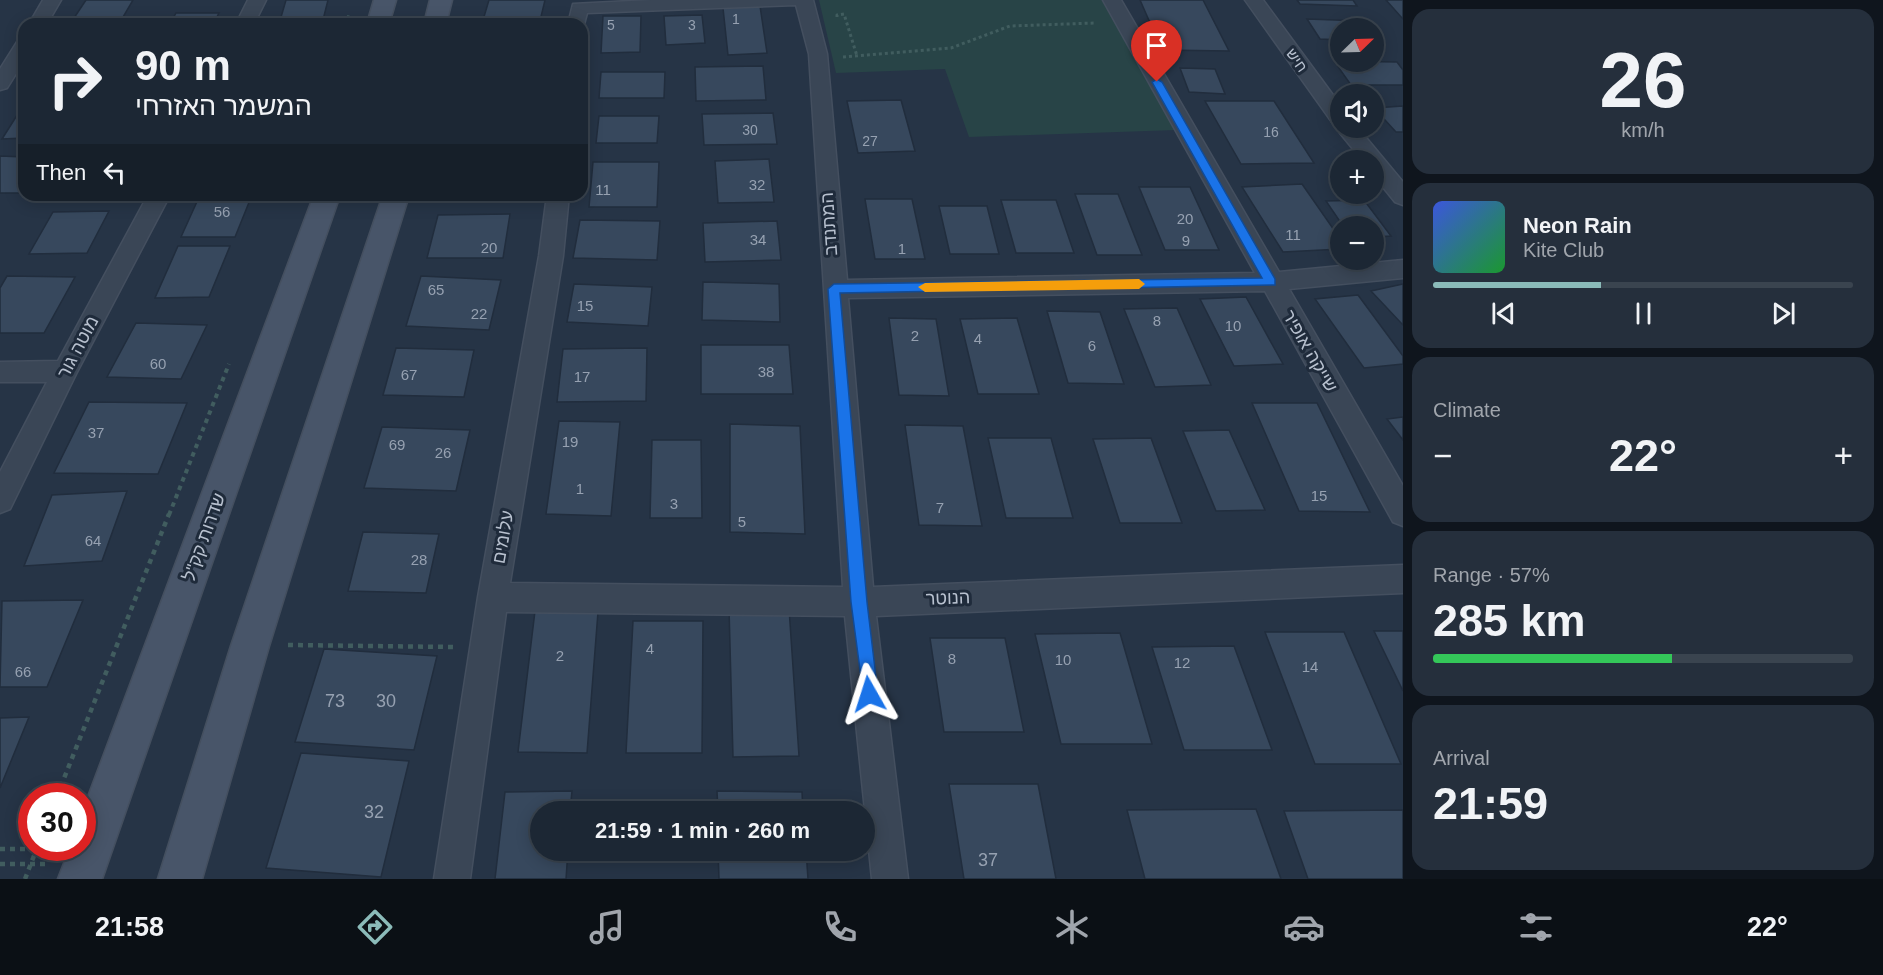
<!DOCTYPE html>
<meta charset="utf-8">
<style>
body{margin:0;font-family:Arial,Heebo,sans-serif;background:#252f3c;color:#f1f3f6;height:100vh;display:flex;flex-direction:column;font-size:22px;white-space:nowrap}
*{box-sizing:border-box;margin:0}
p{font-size:20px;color:#a0a5ac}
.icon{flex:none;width:33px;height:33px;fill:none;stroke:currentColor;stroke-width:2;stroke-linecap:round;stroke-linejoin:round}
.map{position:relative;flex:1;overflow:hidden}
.panel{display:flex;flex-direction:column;gap:9px;padding:9px;background:#0f151d;width:480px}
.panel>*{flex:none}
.guide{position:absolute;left:18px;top:18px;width:570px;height:183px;border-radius:18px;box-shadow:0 3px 15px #0003,0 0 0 2px #3a444f;background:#1c2734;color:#f1f3f6;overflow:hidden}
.needle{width:39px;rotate:67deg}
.buttons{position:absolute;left:1330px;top:18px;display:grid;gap:12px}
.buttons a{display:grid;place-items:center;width:54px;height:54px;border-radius:50%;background:#1c2734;box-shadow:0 3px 15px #0003,0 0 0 2px #3a444f;font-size:30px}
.speed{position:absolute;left:18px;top:783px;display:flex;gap:12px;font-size:30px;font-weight:700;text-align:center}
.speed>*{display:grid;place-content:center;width:78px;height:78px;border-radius:50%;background:#1c2734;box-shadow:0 3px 15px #0003,0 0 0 2px #3a444f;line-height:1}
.speed .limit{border:9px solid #d22;background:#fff;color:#111}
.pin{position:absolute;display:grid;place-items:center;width:51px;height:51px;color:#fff;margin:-62px -26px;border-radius:50% 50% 50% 0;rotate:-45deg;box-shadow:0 0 6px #0007}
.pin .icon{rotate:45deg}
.me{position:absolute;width:66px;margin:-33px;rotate:354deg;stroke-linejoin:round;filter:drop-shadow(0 0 4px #0008)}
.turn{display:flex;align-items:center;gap:21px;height:126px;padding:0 18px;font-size:27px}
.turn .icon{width:78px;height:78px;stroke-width:2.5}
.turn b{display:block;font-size:42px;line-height:51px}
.then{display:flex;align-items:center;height:57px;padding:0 18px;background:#0003;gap:12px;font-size:22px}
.big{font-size:45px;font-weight:700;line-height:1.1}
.panel .widget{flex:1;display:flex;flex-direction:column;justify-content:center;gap:9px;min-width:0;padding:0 21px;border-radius:18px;background:#252f3c}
.panel .dial{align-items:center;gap:0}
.dial b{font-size:78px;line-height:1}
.song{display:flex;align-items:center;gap:18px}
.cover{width:72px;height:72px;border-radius:9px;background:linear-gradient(135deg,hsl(230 70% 55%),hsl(130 70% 35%))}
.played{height:6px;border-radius:3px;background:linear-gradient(90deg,#8bbbb9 40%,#3a444f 40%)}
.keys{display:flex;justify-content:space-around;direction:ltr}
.heat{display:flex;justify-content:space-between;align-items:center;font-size:33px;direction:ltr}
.charge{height:9px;border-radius:4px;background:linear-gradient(90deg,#34c759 57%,#3a444f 0)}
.trip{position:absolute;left:530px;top:801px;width:345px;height:60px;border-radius:30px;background:#1c2734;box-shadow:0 3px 15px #0003,0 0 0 2px #3a444f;font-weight:700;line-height:60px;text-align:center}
.tab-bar{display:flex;height:96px;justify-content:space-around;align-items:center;background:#0b1015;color:#a0a5ac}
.tab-bar .icon{width:42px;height:42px}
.tab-bar .selected{color:#8bbbb9}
.tab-bar b{font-size:27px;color:#f1f3f6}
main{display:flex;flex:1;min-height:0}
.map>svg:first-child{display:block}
.green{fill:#284447}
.building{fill:#37485d;stroke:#212d3d;stroke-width:1.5}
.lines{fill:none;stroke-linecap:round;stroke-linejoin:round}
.street-casing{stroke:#444f5f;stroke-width:3}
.secondary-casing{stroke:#444f5f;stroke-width:3}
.path-far2{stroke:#415d5f;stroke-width:3;stroke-dasharray:3 3;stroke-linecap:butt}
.path-far1{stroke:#415d5f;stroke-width:4;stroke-dasharray:4.5 4.5;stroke-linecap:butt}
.path{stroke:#415d5f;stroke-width:4.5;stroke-dasharray:5 5;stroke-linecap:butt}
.street{fill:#3a4656;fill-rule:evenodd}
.secondary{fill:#485569;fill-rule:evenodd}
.route{fill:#1a73e8;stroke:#114b97;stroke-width:1.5}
.slow{fill:#f59e0b}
.labels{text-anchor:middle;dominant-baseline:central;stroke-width:6;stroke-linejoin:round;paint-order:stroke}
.far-number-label{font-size:14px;fill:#96a1b1}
.far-street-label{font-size:15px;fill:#b8c1cf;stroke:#1f2b3b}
.number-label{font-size:15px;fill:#96a1b1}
.street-label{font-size:18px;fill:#b8c1cf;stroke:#1f2b3b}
.near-number-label{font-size:18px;fill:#96a1b1}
</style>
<main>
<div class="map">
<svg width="1403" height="879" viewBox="0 0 1403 879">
<rect width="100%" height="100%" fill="#263446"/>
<path class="green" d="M819,0H1102L1176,130L969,137L945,69L836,73Z"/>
<path class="building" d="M86,0H133L119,24H70Z
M286,0H328L322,24H279Z
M489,0H545L540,21L483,20Z
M1140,0H1203L1229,51L1162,50Z
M1297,0H1353L1357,6L1300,4Z
M1386,0H1403V19Z
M760,6L767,53L728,55L723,8Z
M176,13H219L213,24H170Z
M702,15L705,43L666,45L664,16Z
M603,16H641L640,52L601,53Z
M1307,19L1363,21L1368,28H1341V40L1320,39Z
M1334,61L1397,62L1403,70V85H1351Z
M763,66L766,100L696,101L695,67Z
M1180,68L1215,69L1225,94L1189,92Z
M601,72H665L664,98H599Z
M901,100L915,151L858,153L847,101Z
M1205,101H1274L1314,163L1241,164Z
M1403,106V132H1396L1374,108Z
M24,108V138L2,139L21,109Z
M773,113L777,144L704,145L702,114Z
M599,116H659L657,143H596Z
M0,156L24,157V193H0Z
M769,159L774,202L718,203L715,161Z
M593,162H659L657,207H589Z
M1302,184L1341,240V249L1283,252L1242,187Z
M1139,187H1190L1219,250H1165Z
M1075,194H1118L1142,255H1097Z
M200,195H252L235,237H181Z
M437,195H515L514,199H436Z
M865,199H912L925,259H875Z
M1001,200H1056L1074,253H1016Z
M1364,200L1391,236L1374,237V226H1343L1326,201Z
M939,206H987L999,254H950Z
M109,211L87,253L29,254L53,212Z
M510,214L503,258H427L438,215Z
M580,220L660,221L657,260L573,258Z
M777,221L781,260L705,262L703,223Z
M178,246H230L209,297L155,298Z
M7,276L75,277L44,333H0V288Z
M421,276L501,280L489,330L406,326Z
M703,282L779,284L780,322L702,320Z
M574,284L652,287L648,326L567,322Z
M1403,284V325L1371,291Z
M1358,295L1403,356V364L1364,368L1315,299Z
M1246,297L1283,364L1234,366L1200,299Z
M1177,308L1211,385L1155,387L1124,309Z
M1047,311L1100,312L1124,384L1068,383Z
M889,318L936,319L949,396L899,395Z
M1017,318L1039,394H978L960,319Z
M136,323L207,325L181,379L107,377Z
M701,345H789L793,394H701Z
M396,348L474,350L464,397L383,395Z
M647,348L646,401L557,402L563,349Z
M89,402L187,403L158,474L54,473Z
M1252,403H1317L1370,512L1299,511Z
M1403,417V440L1387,419Z
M559,421L620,422L611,516L546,514Z
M730,424L800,426L805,534L730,532Z
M905,425L963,426L982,526L919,525Z
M382,427L470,430L456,491L364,488Z
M1229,430L1265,510L1216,511L1183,431Z
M988,438H1051L1073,518H1006Z
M1151,438L1182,523H1120L1093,439Z
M652,440H701L702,518H650Z
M127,491L102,561L24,566L52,495Z
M363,532L439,534L426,593L348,591Z
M83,600L47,687H0L2,601Z
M729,608H789L799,756L733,757Z
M535,611L598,612L587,753L518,752Z
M633,621H703L702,753H626Z
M1374,631H1403V691Z
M1265,632H1344L1401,764H1315Z
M1120,633L1152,744H1061L1035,634Z
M930,638H1005L1024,732H944Z
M1234,646L1272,750H1184L1152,647Z
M324,649L437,656L414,750L295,742Z
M29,717L0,788V718Z
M301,753L409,761L381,877L266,868Z
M949,784H1038L1056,879H964Z
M572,791L570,812H540V850H568L566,879H495L505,792Z
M717,791L802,792L803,812H718Z
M1256,809L1281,879H1145L1127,810Z
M1403,810V879H1308L1284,811Z
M718,850H806L808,879H719Z"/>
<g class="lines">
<defs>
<path id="street" d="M43,0H61L47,24H29Z
M248,0H266L254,24H236Z
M651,0H813L827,54L847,280L1255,273L1103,0H1121L1279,272L1403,260V278L1289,289L1403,486V526L1393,522L1265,291L848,298L873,587L1403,565V593L876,616L908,879H872L845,616L506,612L470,879H434L478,597L539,256L547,195H569L563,256L510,583L843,587L809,54L796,5L587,13L583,28L582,24H568L573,4Z
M1245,0H1263L1341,106V128H1358L1403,182V205L1395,202L1374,176V160H1362L1340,133L1337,128L1338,126L1334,125Z
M24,40V61L7,88L0,90V69L17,42Z
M148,195H170L76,374L10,509L0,513V472L47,382H0V362L58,361Z"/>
<path id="secondary" d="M374,0H396L389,24H367Z
M430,0H452L446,24H424Z
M314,195H340L102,879H58L70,848H82V813Z
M383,195H409L269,646L202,879H158L231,646Z"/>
</defs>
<use href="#street" class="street-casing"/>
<use href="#secondary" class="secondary-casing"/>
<path class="path-far2" d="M837,17V15L844,14L857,56
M346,24L349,15
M843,57L951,48L1010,26L1095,23"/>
<path class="path-far1" d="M169,515L229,364"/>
<path class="path" d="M288,645L454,647
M57,796L169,514
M0,849H36
M0,864H46
M25,879L37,848"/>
<use href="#street" class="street"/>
<use href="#secondary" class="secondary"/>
</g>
<path class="route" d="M1157,79L1162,82L1275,279V285L840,293L867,602L878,694L875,700L869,702L864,700L851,602L828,289L834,284L1262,278L1152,82Z"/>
<path class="slow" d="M1139,279L1145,284L1139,289L925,292L918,287L925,283Z"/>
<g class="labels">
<g class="far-number-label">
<text x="736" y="19">1</text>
<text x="611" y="25">5</text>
<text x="692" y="25">3</text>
<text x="750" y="130">30</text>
<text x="1271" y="132">16</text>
<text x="870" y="141">27</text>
</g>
<g class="far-street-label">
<text transform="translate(1297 60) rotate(55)">חיש</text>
</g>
<g class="number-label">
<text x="757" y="184">32</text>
<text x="603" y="189">11</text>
<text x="222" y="211">56</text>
<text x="1185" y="218">20</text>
<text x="1293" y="234">11</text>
<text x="758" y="239">34</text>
<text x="1186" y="240">9</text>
<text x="489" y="247">20</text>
<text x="902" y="248">1</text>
<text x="436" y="289">65</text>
<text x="585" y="305">15</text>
<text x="479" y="313">22</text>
<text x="1157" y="320">8</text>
<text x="1233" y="325">10</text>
<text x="915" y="335">2</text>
<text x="978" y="338">4</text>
<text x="1092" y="345">6</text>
<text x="158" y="363">60</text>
<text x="766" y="371">38</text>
<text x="409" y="374">67</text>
<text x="582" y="376">17</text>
<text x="96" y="432">37</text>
<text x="570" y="441">19</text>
<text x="397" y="444">69</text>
<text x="443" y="452">26</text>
<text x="580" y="488">1</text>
<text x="1319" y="495">15</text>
<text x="674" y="503">3</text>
<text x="940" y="507">7</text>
<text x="742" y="521">5</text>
<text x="93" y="540">64</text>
<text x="419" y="559">28</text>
<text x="650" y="648">4</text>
<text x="560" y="655">2</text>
<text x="952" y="658">8</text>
<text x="1063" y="659">10</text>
<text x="1182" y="662">12</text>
<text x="1310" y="666">14</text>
<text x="23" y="671">66</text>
</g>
<g class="street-label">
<text transform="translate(829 224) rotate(-94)">המתנדב</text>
<text transform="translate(78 347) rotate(-62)">מוטה גור</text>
<text transform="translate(1310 351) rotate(60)">שייקה אופיר</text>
<text transform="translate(204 537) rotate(-70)">שדרות קק"ל</text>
<text transform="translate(503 537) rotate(-80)">עלומים</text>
<text transform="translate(948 598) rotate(-2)">הנוטר</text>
</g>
<g class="near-number-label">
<text x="335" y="701">73</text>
<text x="386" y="701">30</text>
<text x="374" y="812">32</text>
<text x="988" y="860">37</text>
</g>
</g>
</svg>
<div class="buttons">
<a><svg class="needle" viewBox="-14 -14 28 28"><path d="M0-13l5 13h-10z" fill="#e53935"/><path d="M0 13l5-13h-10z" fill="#a0a5ac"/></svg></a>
<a><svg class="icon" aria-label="sound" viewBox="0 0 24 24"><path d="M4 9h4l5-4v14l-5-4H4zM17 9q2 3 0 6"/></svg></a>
<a>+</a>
<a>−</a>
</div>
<div class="speed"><div class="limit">30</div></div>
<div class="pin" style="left:1157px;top:82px;background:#d93025"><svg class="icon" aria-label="arrive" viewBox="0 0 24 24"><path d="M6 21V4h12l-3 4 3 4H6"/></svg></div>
<svg class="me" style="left:869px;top:694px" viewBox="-20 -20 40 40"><path d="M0-17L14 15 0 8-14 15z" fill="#1a73e8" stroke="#fff" stroke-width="4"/></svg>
<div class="trip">21:59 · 1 min · 260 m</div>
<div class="guide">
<div class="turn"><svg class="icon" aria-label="right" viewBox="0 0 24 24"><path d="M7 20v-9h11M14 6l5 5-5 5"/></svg><div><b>90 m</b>המשמר האזרחי</div></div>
<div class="then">Then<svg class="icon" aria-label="left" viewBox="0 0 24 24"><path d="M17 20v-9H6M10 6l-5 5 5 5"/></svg></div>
</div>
</div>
<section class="panel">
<div class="widget dial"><b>26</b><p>km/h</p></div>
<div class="widget">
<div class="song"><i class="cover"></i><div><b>Neon Rain</b><p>Kite Club</p></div></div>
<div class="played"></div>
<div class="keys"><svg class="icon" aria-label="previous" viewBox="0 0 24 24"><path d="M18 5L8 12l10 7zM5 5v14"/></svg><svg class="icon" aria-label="pause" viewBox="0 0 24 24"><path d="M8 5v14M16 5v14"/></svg><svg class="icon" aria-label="next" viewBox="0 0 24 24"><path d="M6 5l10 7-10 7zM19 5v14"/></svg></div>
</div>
<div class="widget"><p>Climate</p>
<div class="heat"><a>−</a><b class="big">22°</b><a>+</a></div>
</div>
<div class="widget"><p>Range · 57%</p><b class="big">285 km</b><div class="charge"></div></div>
<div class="widget"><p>Arrival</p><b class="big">21:59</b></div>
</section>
</main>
<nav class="tab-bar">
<b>21:58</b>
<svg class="icon selected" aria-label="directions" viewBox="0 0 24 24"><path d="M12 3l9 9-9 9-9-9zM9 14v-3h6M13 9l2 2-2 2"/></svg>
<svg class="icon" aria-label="music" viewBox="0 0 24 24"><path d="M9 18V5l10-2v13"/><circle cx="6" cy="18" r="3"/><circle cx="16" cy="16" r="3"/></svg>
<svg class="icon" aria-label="phone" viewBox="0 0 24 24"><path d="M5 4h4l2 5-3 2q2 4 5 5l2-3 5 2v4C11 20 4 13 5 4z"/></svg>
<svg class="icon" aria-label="climate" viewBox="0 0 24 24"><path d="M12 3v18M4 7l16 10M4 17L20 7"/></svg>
<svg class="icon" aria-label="car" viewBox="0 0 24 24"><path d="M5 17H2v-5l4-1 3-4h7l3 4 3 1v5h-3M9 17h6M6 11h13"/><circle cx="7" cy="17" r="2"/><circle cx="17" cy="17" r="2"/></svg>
<svg class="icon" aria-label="filters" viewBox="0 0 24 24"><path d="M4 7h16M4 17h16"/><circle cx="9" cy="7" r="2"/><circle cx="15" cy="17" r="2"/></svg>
<b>22°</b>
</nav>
